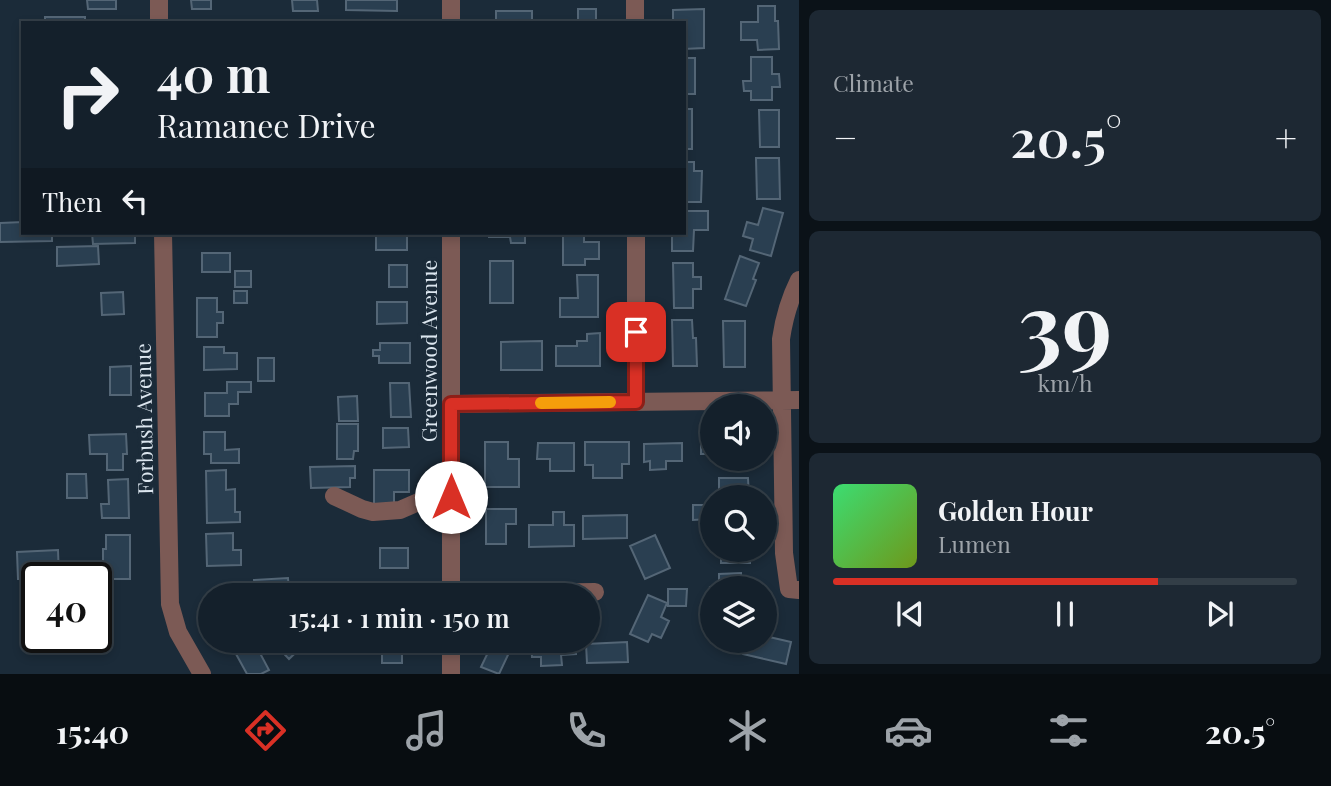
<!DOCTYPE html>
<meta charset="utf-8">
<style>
body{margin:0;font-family:"Playfair Display",serif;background:#1d2833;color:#f1f3f6;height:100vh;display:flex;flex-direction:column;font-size:26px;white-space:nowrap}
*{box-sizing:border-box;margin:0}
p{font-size:23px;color:#9da3a9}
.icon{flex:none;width:38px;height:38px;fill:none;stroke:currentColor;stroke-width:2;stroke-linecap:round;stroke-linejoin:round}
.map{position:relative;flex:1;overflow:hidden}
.details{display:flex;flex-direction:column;gap:10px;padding:10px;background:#0b1218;width:532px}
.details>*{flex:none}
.guide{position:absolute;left:21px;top:21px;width:665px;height:214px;border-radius:0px;box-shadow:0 4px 10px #0003,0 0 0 2px #333e47;background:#14202b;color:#f1f3f6;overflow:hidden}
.controls{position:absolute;left:700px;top:394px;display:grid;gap:14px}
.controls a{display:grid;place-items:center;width:77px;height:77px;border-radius:50%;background:#14202b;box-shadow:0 4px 10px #0003,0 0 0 2px #333e47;font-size:35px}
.speed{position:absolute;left:21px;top:562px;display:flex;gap:14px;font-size:35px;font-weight:700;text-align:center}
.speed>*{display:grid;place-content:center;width:91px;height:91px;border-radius:50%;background:#14202b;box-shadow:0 4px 10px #0003,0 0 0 2px #333e47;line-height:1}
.speed .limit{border:4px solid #111;border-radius:10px;background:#fff;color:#111}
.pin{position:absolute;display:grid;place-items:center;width:60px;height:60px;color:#fff;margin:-30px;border-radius:14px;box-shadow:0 4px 10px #0006}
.me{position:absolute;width:77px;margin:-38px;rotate:0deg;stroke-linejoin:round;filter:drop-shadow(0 0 5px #0008)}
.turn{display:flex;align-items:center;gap:24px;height:147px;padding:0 21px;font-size:32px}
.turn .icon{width:91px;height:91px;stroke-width:2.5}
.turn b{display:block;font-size:49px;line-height:60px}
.then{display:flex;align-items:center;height:66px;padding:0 21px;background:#0003;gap:14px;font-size:26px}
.big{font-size:52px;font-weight:600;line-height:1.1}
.details .tile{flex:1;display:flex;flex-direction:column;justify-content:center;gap:10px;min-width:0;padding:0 24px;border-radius:10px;background:#1d2833}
.details .dial{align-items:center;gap:0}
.dial b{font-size:91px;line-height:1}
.song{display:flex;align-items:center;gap:21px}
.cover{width:84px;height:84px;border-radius:10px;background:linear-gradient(135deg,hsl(140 70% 55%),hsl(80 70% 35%))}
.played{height:7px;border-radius:4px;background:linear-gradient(90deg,#d93025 70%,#333e47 70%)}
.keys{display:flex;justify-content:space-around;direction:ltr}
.heat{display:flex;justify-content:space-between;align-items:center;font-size:38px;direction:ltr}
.trip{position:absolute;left:198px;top:583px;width:402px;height:70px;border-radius:35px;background:#14202b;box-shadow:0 4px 10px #0003,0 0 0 2px #333e47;font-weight:600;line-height:70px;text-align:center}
.menu{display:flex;height:112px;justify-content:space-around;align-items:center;background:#080d11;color:#9da3a9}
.menu .icon{width:49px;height:49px}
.menu .on{color:#d93025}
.menu b{font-size:32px;color:#f1f3f6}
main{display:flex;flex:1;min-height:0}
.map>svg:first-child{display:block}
.building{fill:#2a3f51;stroke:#546676;stroke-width:2}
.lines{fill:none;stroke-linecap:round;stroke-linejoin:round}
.minor{stroke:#7c5a55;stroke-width:18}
.route-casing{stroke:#8d1f18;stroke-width:18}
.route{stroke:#d93025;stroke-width:12}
.slow{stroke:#f59e0b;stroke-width:12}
.labels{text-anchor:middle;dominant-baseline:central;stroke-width:7;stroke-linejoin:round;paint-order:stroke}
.street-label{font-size:21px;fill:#dce6ef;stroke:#1b2b39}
</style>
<main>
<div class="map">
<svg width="799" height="674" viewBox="0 0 799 674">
<rect width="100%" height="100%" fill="#1b2b39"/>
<path class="building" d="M87,0H116V9H88Z
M191,0H211V9H192Z
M292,0H317L318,11H293Z
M346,0H397V11L346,10Z
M758,6H775V21H778L779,49L758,50L757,40H741V22H758Z
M578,9H596V23H578Z
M704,9V48L684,49V23H673V10Z
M496,11H532V23H496Z
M45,17H85V23H45Z
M751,57H772V74H779L780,87H772V100H751V91H744L743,81H751Z
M684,58H695V94H684Z
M684,109H692V149H684Z
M759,110H779V147H760Z
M756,158H779L780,199H757Z
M684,162H694V171H702L701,202H684Z
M763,208L783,213L771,256L750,250L753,239L743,236L747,222L758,225Z
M684,211H708V230H694L693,251H672V233H684Z
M23,222V233H52V241L0,242V223Z
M92,233H135V243L93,244Z
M376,233H407V250H376Z
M489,233H525V243H511L510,237H489Z
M563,233H584V242H599V259H585V265H563Z
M98,246L99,264L57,266V247Z
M202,253H230V272H202Z
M740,256L759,263L753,279L756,280L746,306L725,299Z
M490,261H513V303H490Z
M673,263H693V277H701V289H693V308H674Z
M389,265H407V287H389Z
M235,271H251V287H235Z
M577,275H598V317H560V298H578Z
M234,291H247V303H234Z
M123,292L124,314L102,315L101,293Z
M197,298H217V312H223V323H217V337H197Z
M377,302H407V323L377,324Z
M672,320H692L693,338H696L697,366H673Z
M723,321H745V367H724Z
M600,333V366H556V346H577V341H587V334Z
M542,341V370H501V342Z
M380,343H410V363H379V356H373V350H380Z
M204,347H224V353H237V369L204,370Z
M258,358H274V381H258Z
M131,366V395H110V367Z
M227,382H251V392H238V404H229V416H205V393H227Z
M390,383H409L411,417H391Z
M357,396L358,421H339L338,397Z
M337,424H358V451H354L353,459H337Z
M383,428H408L409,447L383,448Z
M701,431H712V454H701Z
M204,432H225V450L239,449V463H211V454H204Z
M126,434L127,454H123V470H107V454H90L89,435Z
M485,442H508V459H519V487H485Z
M585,442H629V464H622V478H593V465H585Z
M538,443H574V471H550V459H537Z
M682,443V461H666V469L650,470V461L644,462V444Z
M355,466V478H350V487L311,488L310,467Z
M226,470V490L235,489V512H240V522L207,523L206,471Z
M374,470H409V492H394V507L374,508Z
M67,474H86L87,498H67Z
M719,478H748L749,497H727V492H719Z
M128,479L129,518H102L101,504H109L108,480Z
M693,505H709V519L693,520Z
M486,509H516V524H506V544H486Z
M553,512H564V525H574V546L529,547V525H553Z
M627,515V538L583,539V516Z
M233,533V550H241V565L207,566L206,534Z
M106,535H130V579H103V549H106Z
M655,535L670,568L645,579L630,546Z
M380,548H408V568H380Z
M58,550L59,578L18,579L17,552Z
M721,550H750V563H721Z
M741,573V588H712V594H711L710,587H719V574Z
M288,578L289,592L274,593V595H255L254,580Z
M668,589H687L686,606H668Z
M648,595L667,603L661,617L669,621L661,638L652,634L648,642L630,634Z
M765,636L791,642L786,664L743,654L746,640H765Z
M235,640H253L269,670L261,674H247L230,643Z
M271,640H309L289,659Z
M382,640H402V663H382Z
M494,640H515L499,674L481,667Z
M531,640H575L576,654L561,655L562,665L541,666V657H532Z
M627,642L628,662L587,663L586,644Z"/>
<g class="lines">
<path class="minor" d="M159,0V23
M451,0V23
M635,0V23
M163,233L170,604L178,632L202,674
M636,233V402
M799,280C789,300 784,318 781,339L784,553L789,589L799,590
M451,404L799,400
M334,496L362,509L373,512L400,510L423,500L451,497
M451,594L595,592
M451,595V233
M451,674V640"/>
</g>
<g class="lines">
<defs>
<path id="route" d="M451,497V404L636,402V332"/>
</defs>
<use href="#route" class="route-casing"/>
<use href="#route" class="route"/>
<path class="slow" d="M541,403L610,402"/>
</g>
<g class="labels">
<g class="street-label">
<text transform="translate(428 351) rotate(-90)">Greenwood Avenue</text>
<text transform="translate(143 419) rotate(-91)">Forbush Avenue</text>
</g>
</g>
</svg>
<div class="controls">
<a><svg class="icon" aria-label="sound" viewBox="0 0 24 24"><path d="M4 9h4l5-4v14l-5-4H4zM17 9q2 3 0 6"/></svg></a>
<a><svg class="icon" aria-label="search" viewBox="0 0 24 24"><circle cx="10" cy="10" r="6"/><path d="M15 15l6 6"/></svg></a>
<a><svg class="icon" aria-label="layers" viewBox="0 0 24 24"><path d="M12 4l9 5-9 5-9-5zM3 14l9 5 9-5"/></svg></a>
</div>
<div class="speed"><div class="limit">40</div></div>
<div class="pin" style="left:636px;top:332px;background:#d93025"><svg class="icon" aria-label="arrive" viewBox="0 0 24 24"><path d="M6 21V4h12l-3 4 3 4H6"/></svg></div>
<svg class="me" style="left:451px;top:497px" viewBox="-20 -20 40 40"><circle r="19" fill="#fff"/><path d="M0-13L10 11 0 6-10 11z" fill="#d93025"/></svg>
<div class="trip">15:41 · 1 min · 150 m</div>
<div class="guide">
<div class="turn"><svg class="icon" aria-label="right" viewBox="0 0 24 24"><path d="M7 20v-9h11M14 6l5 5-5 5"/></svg><div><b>40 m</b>Ramanee Drive</div></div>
<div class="then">Then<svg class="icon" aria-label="left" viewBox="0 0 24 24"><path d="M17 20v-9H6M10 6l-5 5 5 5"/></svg></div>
</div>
</div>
<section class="details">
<div class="tile"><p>Climate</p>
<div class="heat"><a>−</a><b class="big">20.5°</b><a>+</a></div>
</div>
<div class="tile dial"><b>39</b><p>km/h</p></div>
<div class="tile">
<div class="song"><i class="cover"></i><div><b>Golden Hour</b><p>Lumen</p></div></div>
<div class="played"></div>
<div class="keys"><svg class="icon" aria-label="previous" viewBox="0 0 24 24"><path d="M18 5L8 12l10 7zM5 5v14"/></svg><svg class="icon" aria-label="pause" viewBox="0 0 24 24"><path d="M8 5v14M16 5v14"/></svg><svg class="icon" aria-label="next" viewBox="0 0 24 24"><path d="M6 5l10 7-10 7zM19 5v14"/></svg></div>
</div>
</section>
</main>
<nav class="menu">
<b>15:40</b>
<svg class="icon on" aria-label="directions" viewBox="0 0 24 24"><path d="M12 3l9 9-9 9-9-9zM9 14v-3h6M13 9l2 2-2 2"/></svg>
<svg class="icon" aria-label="music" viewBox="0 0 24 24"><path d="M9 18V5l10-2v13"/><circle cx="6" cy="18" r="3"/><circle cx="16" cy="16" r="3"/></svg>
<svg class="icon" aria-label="phone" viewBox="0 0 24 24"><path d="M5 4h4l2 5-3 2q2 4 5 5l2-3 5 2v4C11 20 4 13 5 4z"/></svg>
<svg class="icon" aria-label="climate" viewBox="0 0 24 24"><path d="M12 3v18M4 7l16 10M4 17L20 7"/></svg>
<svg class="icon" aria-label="car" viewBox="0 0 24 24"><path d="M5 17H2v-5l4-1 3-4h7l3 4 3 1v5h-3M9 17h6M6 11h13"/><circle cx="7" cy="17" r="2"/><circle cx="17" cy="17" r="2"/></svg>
<svg class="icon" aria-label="filters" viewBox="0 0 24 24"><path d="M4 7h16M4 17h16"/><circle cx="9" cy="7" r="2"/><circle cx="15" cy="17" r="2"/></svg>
<b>20.5°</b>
</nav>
